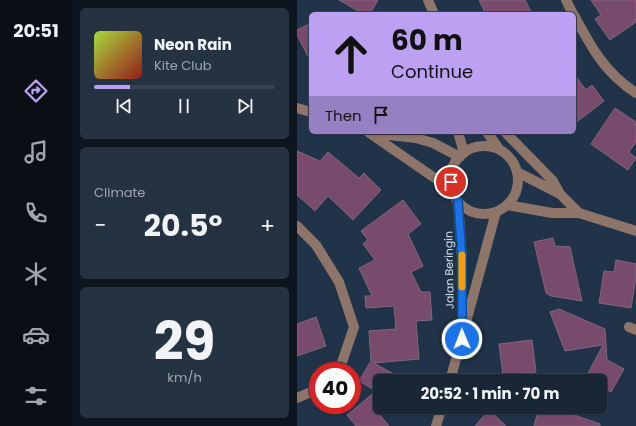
<!DOCTYPE html>
<meta charset="utf-8">
<style>
body{margin:0;font-family:Poppins,sans-serif;background:#253242;color:#f1f3f6;height:100vh;display:flex;flex-direction:column;font-size:15px;white-space:nowrap}
*{box-sizing:border-box;margin:0}
p{font-size:13px;color:#9fa5ad}
.icon{flex:none;width:22px;height:22px;fill:none;stroke:currentColor;stroke-width:2;stroke-linecap:round;stroke-linejoin:round}
.map{position:relative;flex:1;overflow:hidden}
.details{display:flex;flex-direction:column;gap:8px;padding:8px;background:#0d151e;width:225px}
.details>*{flex:none}
.guide{position:absolute;left:12px;top:12px;width:267px;height:122px;border-radius:6px;box-shadow:0 1px 3px #0004,0 0 0 1px #364351;background:#bca0f2;color:#111;overflow:hidden}
.speed{position:absolute;left:12px;top:362px;display:flex;gap:8px;font-size:20px;font-weight:700;text-align:center}
.speed>*{display:grid;place-content:center;width:52px;height:52px;border-radius:50%;background:#182636;box-shadow:0 1px 3px #0004,0 0 0 1px #364351;line-height:1}
.speed .limit{border:6px solid #d22;background:#fff;color:#111}
.pin{position:absolute;display:grid;place-items:center;width:34px;height:34px;color:#fff;margin:-17px;border:2px solid #fff;border-radius:50%;box-shadow:0 1px 4px #0007}
.me{position:absolute;width:44px;margin:-22px;rotate:359deg;stroke-linejoin:round;filter:drop-shadow(0 0 3px #0008)}
.turn{display:flex;align-items:center;gap:14px;height:84px;padding:0 16px;font-size:18px}
.turn .icon{width:52px;height:52px;stroke-width:2.5}
.turn b{display:block;font-size:28px;line-height:34px}
.then{display:flex;align-items:center;height:38px;padding:0 16px;background:#0003;gap:8px;font-size:15px}
.big{font-size:30px;font-weight:700;line-height:1.1}
.details .widget{flex:1;display:flex;flex-direction:column;justify-content:center;gap:6px;min-width:0;padding:0 14px;border-radius:6px;background:#253242}
.details .dial{align-items:center;gap:0}
.dial b{font-size:52px;line-height:1}
.song{display:flex;align-items:center;gap:12px}
.cover{width:48px;height:48px;border-radius:6px;background:linear-gradient(135deg,hsl(80 70% 55%),hsl(0 70% 35%))}
.played{height:4px;border-radius:2px;background:linear-gradient(90deg,#bca0f2 20%,#364351 20%)}
.keys{display:flex;justify-content:space-around;direction:ltr}
.heat{display:flex;justify-content:space-between;align-items:center;font-size:22px;direction:ltr}
.trip{position:absolute;left:76px;top:374px;width:234px;height:40px;border-radius:6px;background:#182636;box-shadow:0 1px 3px #0004,0 0 0 1px #364351;font-weight:700;line-height:40px;text-align:center}
main{display:flex;flex:1;min-height:0}
.tabs{display:flex;flex-direction:column;width:72px;justify-content:space-around;align-items:center;background:#0a0f16;color:#9fa5ad}
.tabs .icon{width:28px;height:28px}
.tabs .on{color:#bca0f2}
.tabs b{font-size:18px;color:#f1f3f6}
.map>svg:first-child{display:block}
.building{fill:#784b6d;stroke:#82677a}
.lines{fill:none;stroke-linecap:round;stroke-linejoin:round}
.minor{stroke:#8d756a;stroke-width:10}
.route-casing{stroke:#114b97;stroke-width:10}
.route{stroke:#1a73e8;stroke-width:7}
.slow{stroke:#f59e0b;stroke-width:7}
.labels{text-anchor:middle;dominant-baseline:central;stroke-width:4;stroke-linejoin:round;paint-order:stroke}
.street-label{font-size:11px;fill:#d4dfed;stroke:#203348}
</style>
<main>
<nav class="tabs">
<b>20:51</b>
<svg class="icon on" aria-label="directions" viewBox="0 0 24 24"><path d="M12 3l9 9-9 9-9-9zM9 14v-3h6M13 9l2 2-2 2"/></svg>
<svg class="icon" aria-label="music" viewBox="0 0 24 24"><path d="M9 18V5l10-2v13"/><circle cx="6" cy="18" r="3"/><circle cx="16" cy="16" r="3"/></svg>
<svg class="icon" aria-label="phone" viewBox="0 0 24 24"><path d="M5 4h4l2 5-3 2q2 4 5 5l2-3 5 2v4C11 20 4 13 5 4z"/></svg>
<svg class="icon" aria-label="climate" viewBox="0 0 24 24"><path d="M12 3v18M4 7l16 10M4 17L20 7"/></svg>
<svg class="icon" aria-label="car" viewBox="0 0 24 24"><path d="M5 17H2v-5l4-1 3-4h7l3 4 3 1v5h-3M9 17h6M6 11h13"/><circle cx="7" cy="17" r="2"/><circle cx="17" cy="17" r="2"/></svg>
<svg class="icon" aria-label="filters" viewBox="0 0 24 24"><path d="M4 7h16M4 17h16"/><circle cx="9" cy="7" r="2"/><circle cx="15" cy="17" r="2"/></svg>
</nav>
<section class="details">
<div class="widget">
<div class="song"><i class="cover"></i><div><b>Neon Rain</b><p>Kite Club</p></div></div>
<div class="played"></div>
<div class="keys"><svg class="icon" aria-label="previous" viewBox="0 0 24 24"><path d="M18 5L8 12l10 7zM5 5v14"/></svg><svg class="icon" aria-label="pause" viewBox="0 0 24 24"><path d="M8 5v14M16 5v14"/></svg><svg class="icon" aria-label="next" viewBox="0 0 24 24"><path d="M6 5l10 7-10 7zM19 5v14"/></svg></div>
</div>
<div class="widget"><p>Climate</p>
<div class="heat"><a>−</a><b class="big">20.5°</b><a>+</a></div>
</div>
<div class="widget dial"><b>29</b><p>km/h</p></div>
</section>
<div class="map">
<svg width="339" height="426" viewBox="0 0 339 426">
<rect width="100%" height="100%" fill="#203348"/>
<path class="building" d="M42,0H81L73,14H66Z
M182,0H228L235,14H189Z
M294,0H339V22L313,40L298,19L304,15Z
M14,23V62L0,35V30Z
M277,74L289,90L295,85L307,101L277,124Z
M318,108L339,122V142L332,152L339,158L331,170L294,144Z
M0,151L23,161L31,152L62,178L67,173L84,190L56,220L31,196L18,211L0,195Z
M106,200L124,224L111,234L126,266L114,272L124,292H133L135,320L119,321L122,359L77,363L109,381H83V415L92,426H59L50,415L79,391L62,381L74,361L72,331L99,329L97,306L69,308L68,296H75L62,268L78,260L66,244L71,240L64,231Z
M256,238L258,246L273,247L285,301L254,296L249,293L237,242Z
M319,260L339,264V277L334,308L302,303L307,271L317,272Z
M262,309L308,329L310,360L327,369L314,392L303,386V381H287L306,345L268,351L253,312Z
M19,317L29,346L0,356V324Z
M235,340L239,372L206,376L202,344Z
M242,407H280L277,415L303,424V426H237Z
M192,410L209,426H178Z"/>
<g class="lines">
<path class="minor" d="M131,0L137,14
M269,0L276,14
M277,15C294,47 308,73 339,93
M0,108L14,112
M71,132L155,190
M161,132L167,153
M190,132L202,149
M208,132L256,181L263,194
M74,133L119,138L136,143L163,157
M153 180a34 34 0 1 1 68 0a34 34 0 1 1-68 0Z
M220,172L263,194L282,213
M161,201L165,259V325
M210,205L255,213H282L339,231
M0,226L19,245L42,282L57,327L42,371
M332,327L339,330
M153,381L199,212
M0,398L21,389
M139,426L145,407"/>
</g>
<g class="lines">
<defs>
<path id="route" d="M154,182L155,190L161,201L165,259V339"/>
</defs>
<use href="#route" class="route-casing"/>
<use href="#route" class="route"/>
<path class="slow" d="M165,287V255"/>
</g>
<g class="labels">
<g class="street-label">
<text transform="translate(152 270) rotate(-91)">Jalan Beringin</text>
</g>
</g>
</svg>
<div class="speed"><div class="limit">40</div></div>
<div class="pin" style="left:154px;top:182px;background:#d93025"><svg class="icon" aria-label="arrive" viewBox="0 0 24 24"><path d="M6 21V4h12l-3 4 3 4H6"/></svg></div>
<svg class="me" style="left:165px;top:339px" viewBox="-20 -20 40 40"><circle r="17" fill="#1a73e8" stroke="#fff" stroke-width="3"/><path d="M0-11L8 9 0 5-8 9z" fill="#fff"/></svg>
<div class="trip">20:52 · 1 min · 70 m</div>
<div class="guide">
<div class="turn"><svg class="icon" aria-label="ahead" viewBox="0 0 24 24"><path d="M12 20V5M6 11l6-6 6 6"/></svg><div><b>60 m</b>Continue</div></div>
<div class="then">Then<svg class="icon" aria-label="arrive" viewBox="0 0 24 24"><path d="M6 21V4h12l-3 4 3 4H6"/></svg></div>
</div>
</div>
</main>
